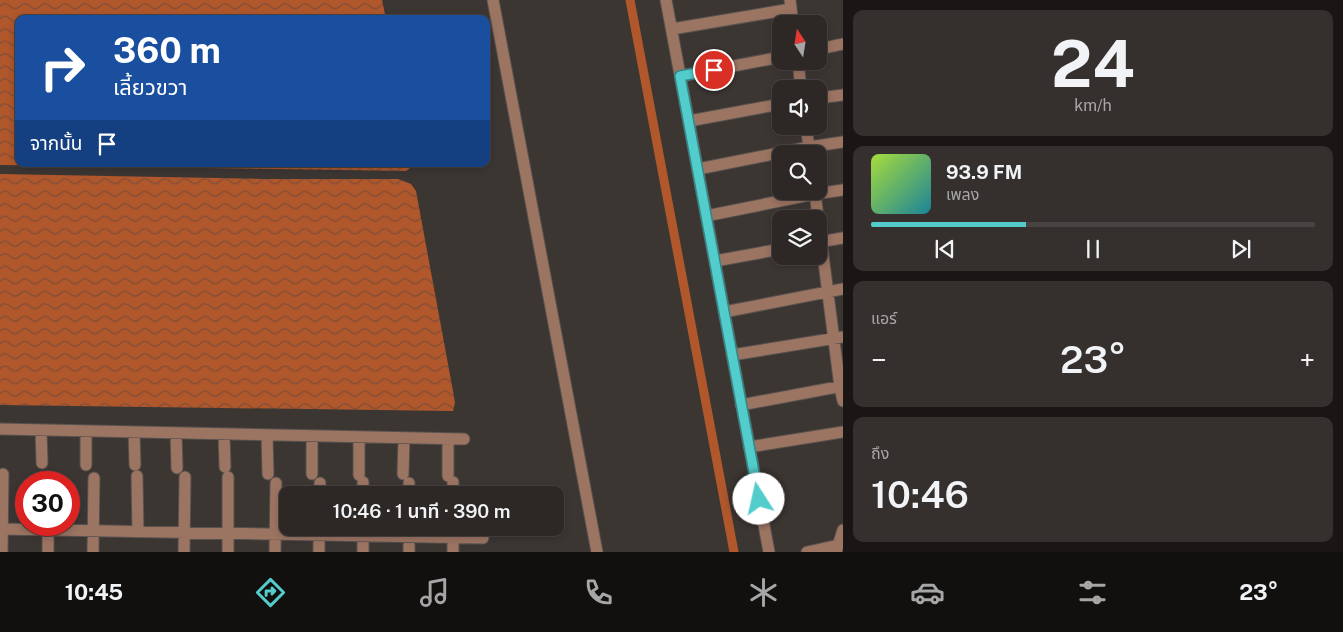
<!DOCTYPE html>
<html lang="th">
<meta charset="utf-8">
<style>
body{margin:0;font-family:"Public Sans","Noto Sans Thai",sans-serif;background:#35302e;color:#f1f3f6;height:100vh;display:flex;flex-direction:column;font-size:19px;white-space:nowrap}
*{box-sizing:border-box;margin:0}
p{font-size:16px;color:#a7a6a7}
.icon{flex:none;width:28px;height:28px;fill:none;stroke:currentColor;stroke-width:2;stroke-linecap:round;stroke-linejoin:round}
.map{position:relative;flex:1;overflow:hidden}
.drawer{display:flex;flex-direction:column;gap:10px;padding:10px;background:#191615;width:500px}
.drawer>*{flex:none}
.top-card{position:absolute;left:15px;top:15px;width:475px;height:152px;border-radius:10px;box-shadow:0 2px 8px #0003,0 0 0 1px #484443;background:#1a4fa0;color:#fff;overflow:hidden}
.needle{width:32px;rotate:348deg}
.buttons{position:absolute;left:772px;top:15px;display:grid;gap:10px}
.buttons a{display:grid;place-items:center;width:55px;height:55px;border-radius:10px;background:#2d2826;box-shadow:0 2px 8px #0003,0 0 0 1px #484443;font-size:25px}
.speed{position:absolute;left:15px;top:471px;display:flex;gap:10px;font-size:25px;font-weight:700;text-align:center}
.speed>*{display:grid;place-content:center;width:65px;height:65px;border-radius:50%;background:#2d2826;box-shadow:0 2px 8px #0003,0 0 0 1px #484443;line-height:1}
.speed .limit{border:8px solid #d22;background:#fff;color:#111}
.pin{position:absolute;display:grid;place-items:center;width:42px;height:42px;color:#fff;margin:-21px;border:2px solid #fff;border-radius:50%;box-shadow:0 1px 5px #0007}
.me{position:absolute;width:55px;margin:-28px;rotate:350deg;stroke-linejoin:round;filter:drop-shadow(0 0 4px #0008)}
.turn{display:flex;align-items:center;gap:18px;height:105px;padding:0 15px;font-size:22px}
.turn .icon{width:65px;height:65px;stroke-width:2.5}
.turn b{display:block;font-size:35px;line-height:42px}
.then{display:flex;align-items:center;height:48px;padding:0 15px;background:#0003;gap:10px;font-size:19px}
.big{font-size:38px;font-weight:600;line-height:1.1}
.drawer .card{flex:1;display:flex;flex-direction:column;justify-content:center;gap:8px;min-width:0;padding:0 18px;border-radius:10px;background:#35302e}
.drawer .dial{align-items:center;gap:0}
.dial b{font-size:65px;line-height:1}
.song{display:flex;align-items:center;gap:15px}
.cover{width:60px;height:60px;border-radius:8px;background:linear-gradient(135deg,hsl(80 70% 55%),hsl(190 70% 35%))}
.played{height:5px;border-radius:2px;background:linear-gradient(90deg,#52cdcc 35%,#484443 35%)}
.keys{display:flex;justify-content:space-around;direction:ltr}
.heat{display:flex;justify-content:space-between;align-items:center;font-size:28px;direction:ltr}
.trip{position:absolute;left:279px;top:486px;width:285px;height:50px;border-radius:10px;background:#2d2826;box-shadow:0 2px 8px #0003,0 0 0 1px #484443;font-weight:600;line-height:50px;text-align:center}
.menu{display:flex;height:80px;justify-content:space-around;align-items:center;background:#12100f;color:#a7a6a7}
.menu .icon{width:35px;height:35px}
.menu .selected{color:#52cdcc}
.menu b{font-size:22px;color:#f1f3f6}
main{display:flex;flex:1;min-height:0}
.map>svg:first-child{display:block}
.water{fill:url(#water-waves)}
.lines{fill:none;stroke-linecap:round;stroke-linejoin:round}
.canal{stroke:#b0572c;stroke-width:9}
.minor-casing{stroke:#57524f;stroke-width:13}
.minor{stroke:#9c7462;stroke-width:11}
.route-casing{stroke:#358585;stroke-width:12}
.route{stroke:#52cdcc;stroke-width:9}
</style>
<main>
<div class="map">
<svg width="843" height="552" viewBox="0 0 843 552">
<defs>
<pattern id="water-waves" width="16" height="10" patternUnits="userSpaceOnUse" patternTransform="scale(1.25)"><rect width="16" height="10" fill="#b0572c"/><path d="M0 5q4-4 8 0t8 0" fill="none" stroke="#804e36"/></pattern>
</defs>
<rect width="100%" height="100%" fill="#3c3633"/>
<path class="water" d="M0,0H382L386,19H19V164H413V166L406,171L0,165Z
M0,174L265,179H398L411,184L416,191L453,391L455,403L453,411L0,405Z"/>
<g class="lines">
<path class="canal" d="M630,0L734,552"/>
<defs>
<path id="minor" d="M493,0L597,552
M666,0L769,552
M790,0L793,24
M672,29L791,9
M819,49L843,44
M798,61L801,89
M681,76L781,57
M819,98L843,95
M689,121L781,104
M806,126L810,154
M698,169L809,147L843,142
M815,191L818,219
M706,216L815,194L843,190
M819,224L840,387L843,401
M819,242L843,238
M715,261L781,249
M724,312L843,289
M732,355L843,337
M741,405L843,386
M0,429L464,439
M41,430L42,463
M134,432L135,465
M176,433L177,468
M224,434L225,467
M267,435L268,474
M312,436V474
M359,437V475
M749,447L843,432
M86,465V431
M403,474L404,438
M137,476L138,532
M448,476V439
M48,477V482
M228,477V552
M320,495V483
M363,495V482
M409,495V483
M453,495V482
M0,529L483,538
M2,552L3,474
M48,552V525
M93,552L94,478
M184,552L185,477
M275,552L276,483
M319,552V528
M363,552V528
M409,552V528
M453,552V528
M807,552L839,545
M836,552L843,530"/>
</defs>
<use href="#minor" class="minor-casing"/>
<use href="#minor" class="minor"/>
</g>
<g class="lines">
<defs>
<path id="route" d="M714,70L680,76L759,499"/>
</defs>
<use href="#route" class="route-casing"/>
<use href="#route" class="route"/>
</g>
</svg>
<div class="buttons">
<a><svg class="needle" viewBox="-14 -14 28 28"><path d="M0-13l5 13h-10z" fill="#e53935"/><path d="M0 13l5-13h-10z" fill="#a7a6a7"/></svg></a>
<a><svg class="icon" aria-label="sound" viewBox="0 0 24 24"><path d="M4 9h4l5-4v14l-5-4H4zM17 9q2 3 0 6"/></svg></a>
<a><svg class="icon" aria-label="search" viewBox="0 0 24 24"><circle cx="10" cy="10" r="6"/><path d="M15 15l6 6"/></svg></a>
<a><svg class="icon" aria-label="layers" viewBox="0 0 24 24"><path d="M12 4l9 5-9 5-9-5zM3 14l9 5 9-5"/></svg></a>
</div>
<div class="speed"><div class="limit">30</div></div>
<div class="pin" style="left:714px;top:70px;background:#d93025"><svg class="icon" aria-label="arrive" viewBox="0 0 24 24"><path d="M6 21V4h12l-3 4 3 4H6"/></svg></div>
<svg class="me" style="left:759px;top:499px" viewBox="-20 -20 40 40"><circle r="19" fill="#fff"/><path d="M0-13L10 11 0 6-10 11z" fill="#52cdcc"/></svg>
<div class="trip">10:46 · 1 นาที · 390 m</div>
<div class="top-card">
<div class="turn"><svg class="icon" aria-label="right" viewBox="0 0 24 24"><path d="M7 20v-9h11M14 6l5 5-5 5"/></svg><div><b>360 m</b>เลี้ยวขวา</div></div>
<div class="then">จากนั้น<svg class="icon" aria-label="arrive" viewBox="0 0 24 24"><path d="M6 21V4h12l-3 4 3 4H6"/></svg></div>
</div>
</div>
<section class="drawer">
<div class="card dial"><b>24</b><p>km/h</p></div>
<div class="card">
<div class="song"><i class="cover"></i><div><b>93.9 FM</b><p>เพลง</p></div></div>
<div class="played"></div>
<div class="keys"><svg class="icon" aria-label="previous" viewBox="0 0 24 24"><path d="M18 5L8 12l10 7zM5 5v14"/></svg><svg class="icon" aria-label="pause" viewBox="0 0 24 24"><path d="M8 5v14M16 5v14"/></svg><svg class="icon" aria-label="next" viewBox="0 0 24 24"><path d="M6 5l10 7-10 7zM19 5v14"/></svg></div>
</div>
<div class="card"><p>แอร์</p>
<div class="heat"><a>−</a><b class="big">23°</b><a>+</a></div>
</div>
<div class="card"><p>ถึง</p><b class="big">10:46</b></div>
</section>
</main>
<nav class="menu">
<b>10:45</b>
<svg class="icon selected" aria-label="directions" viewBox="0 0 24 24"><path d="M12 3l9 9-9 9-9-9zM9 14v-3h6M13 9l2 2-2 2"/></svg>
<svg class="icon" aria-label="music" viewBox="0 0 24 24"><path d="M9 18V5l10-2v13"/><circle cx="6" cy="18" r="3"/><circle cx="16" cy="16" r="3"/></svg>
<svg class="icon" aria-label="phone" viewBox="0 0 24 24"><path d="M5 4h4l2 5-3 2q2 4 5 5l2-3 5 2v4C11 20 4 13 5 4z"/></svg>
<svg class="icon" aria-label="climate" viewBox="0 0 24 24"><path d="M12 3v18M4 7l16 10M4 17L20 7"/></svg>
<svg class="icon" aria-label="car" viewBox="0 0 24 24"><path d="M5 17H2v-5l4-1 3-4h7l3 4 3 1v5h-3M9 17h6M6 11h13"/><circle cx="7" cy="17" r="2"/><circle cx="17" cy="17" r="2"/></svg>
<svg class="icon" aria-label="filters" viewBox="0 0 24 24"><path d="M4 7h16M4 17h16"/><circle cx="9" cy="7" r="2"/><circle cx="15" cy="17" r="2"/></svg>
<b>23°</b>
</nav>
